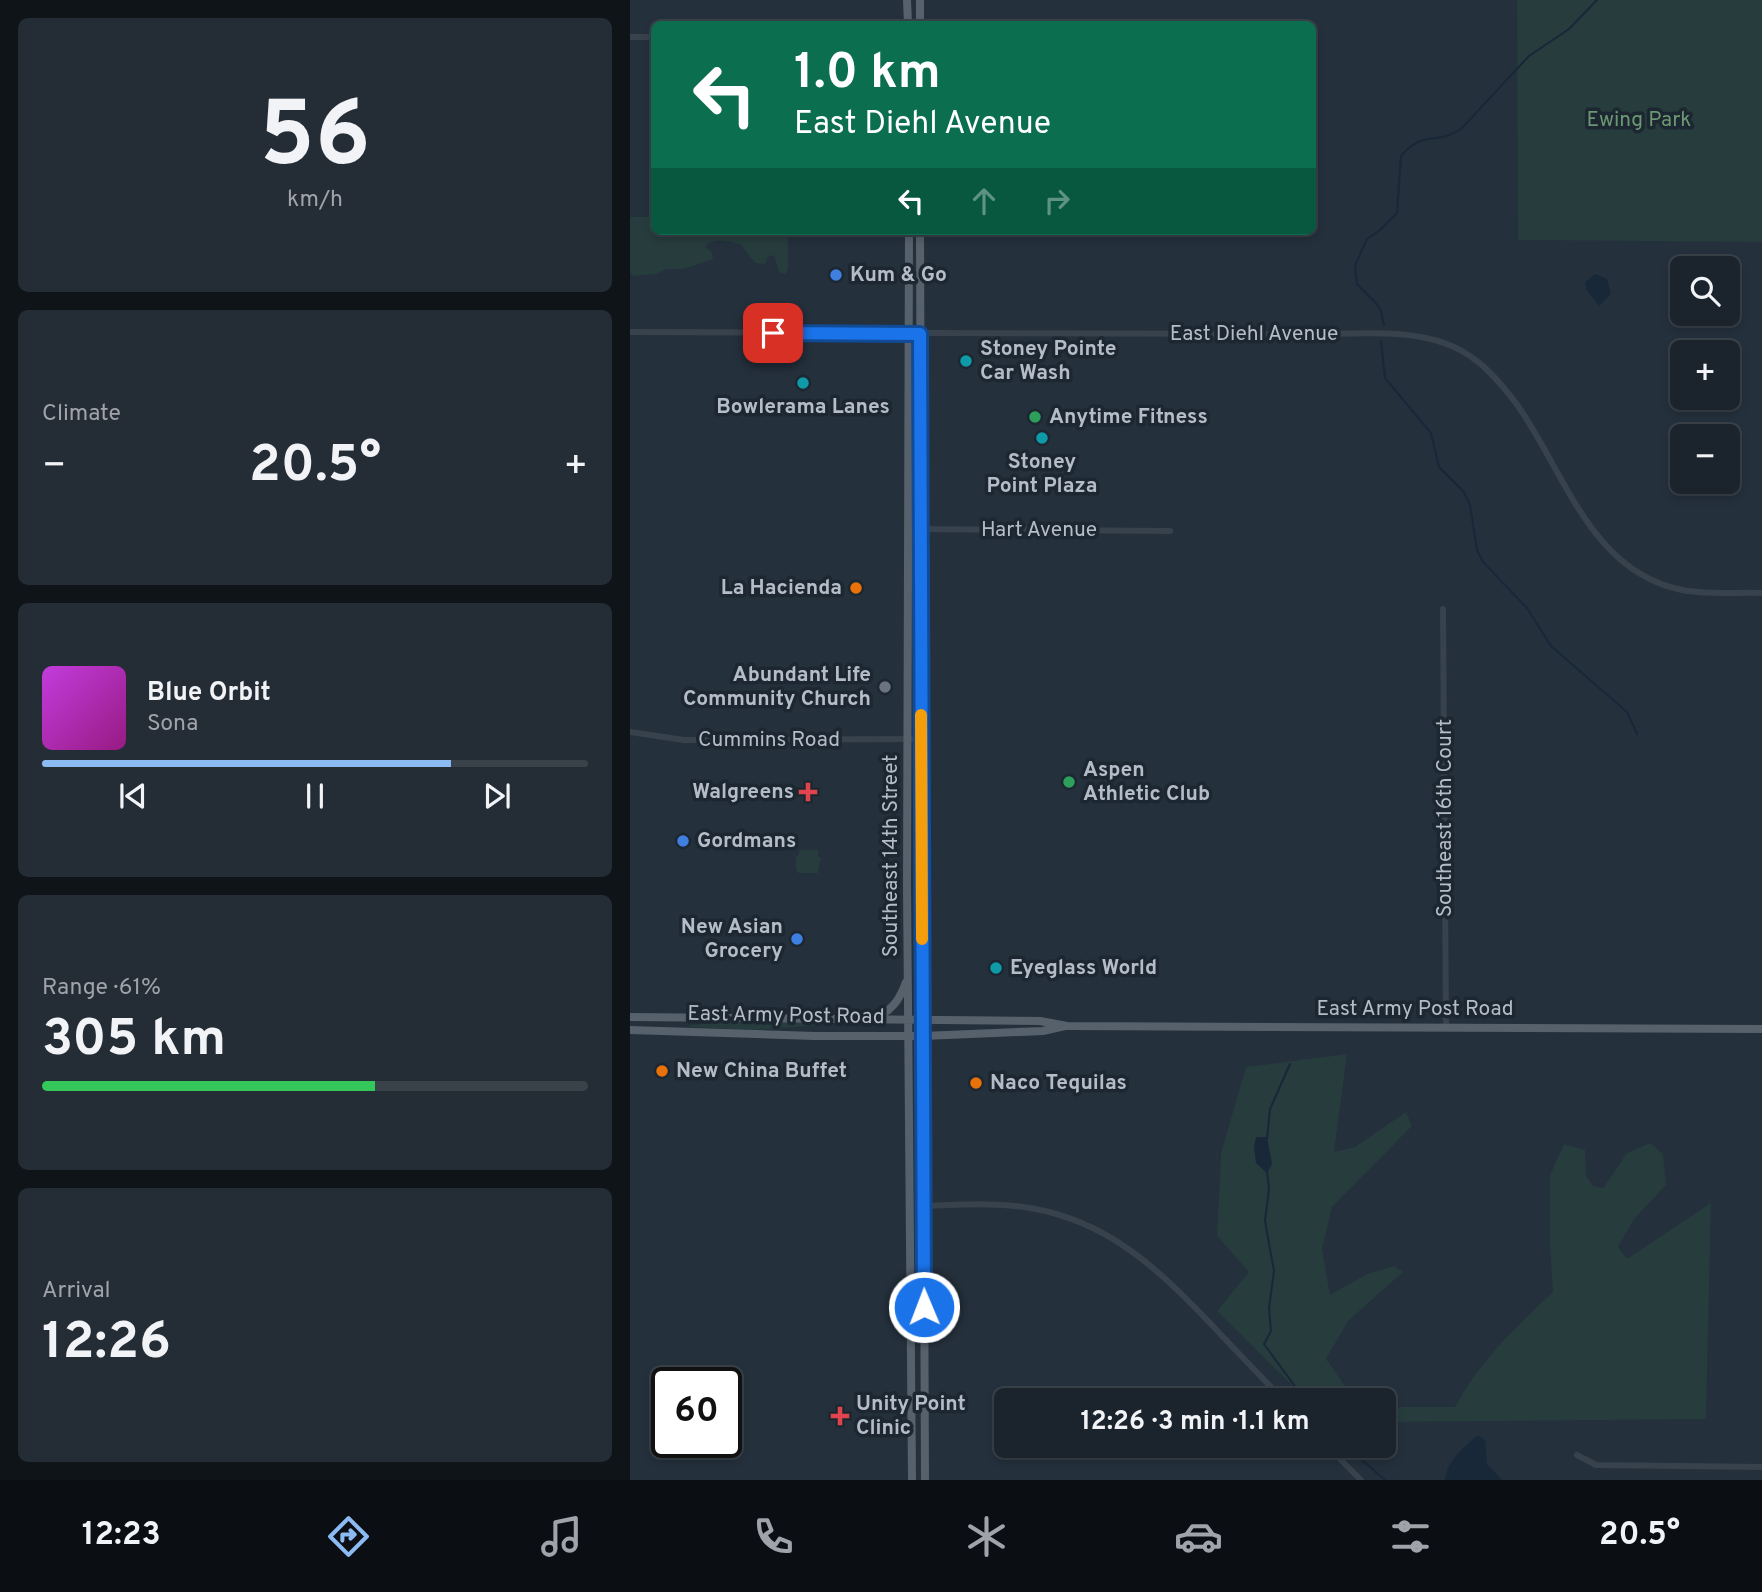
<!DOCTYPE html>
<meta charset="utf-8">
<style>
body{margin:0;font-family:Overpass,sans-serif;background:#242c35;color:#f1f3f6;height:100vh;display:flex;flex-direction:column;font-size:26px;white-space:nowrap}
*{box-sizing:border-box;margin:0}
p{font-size:23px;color:#a0a4aa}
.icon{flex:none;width:38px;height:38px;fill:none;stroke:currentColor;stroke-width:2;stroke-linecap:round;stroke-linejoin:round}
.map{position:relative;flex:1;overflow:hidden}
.panel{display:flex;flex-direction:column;gap:18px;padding:18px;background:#0f1419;width:630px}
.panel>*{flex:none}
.banner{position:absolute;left:21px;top:21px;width:665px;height:214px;border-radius:10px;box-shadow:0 4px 10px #0003,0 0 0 2px #394149;background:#0b6e4f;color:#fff;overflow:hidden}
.buttons{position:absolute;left:1040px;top:256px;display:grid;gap:14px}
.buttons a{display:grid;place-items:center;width:70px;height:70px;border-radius:10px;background:#1b242d;box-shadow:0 4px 10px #0003,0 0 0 2px #394149;font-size:35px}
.speed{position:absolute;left:21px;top:1367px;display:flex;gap:14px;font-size:35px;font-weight:700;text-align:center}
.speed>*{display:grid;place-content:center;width:91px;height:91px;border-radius:50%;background:#1b242d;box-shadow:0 4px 10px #0003,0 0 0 2px #394149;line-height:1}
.speed .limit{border:4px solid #111;border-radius:10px;background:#fff;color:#111}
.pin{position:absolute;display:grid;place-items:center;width:60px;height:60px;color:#fff;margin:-30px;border-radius:14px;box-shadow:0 4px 10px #0006}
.me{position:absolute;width:77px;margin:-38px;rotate:359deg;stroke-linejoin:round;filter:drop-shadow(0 0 5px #0008)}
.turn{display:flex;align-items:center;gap:24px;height:147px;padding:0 28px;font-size:32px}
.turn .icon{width:91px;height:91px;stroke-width:2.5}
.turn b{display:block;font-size:49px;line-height:60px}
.lanes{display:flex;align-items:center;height:66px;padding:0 28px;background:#0003;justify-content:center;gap:35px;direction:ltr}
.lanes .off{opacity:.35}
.big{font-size:52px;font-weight:700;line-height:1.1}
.panel .tile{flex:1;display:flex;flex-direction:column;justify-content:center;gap:10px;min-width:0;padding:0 24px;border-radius:10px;background:#242c35}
.panel .dial{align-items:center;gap:0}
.dial b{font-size:91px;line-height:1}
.song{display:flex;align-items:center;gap:21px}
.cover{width:84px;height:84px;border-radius:10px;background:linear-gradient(135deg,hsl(290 70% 55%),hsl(310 70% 35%))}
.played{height:7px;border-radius:4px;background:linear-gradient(90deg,#8cbbf4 75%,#394149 75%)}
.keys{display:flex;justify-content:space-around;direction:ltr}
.heat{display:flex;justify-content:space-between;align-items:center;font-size:38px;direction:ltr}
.charge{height:10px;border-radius:5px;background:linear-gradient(90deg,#34c759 61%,#394149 0)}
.trip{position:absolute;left:364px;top:1388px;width:402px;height:70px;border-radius:10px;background:#1b242d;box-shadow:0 4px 10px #0003,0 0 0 2px #394149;font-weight:700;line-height:70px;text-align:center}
.tab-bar{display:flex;height:112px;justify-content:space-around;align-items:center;background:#0b0e12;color:#a0a4aa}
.tab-bar .icon{width:49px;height:49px}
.tab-bar .selected{color:#8cbbf4}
.tab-bar b{font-size:32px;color:#f1f3f6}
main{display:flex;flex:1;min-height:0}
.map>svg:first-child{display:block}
.green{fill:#263c3d}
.water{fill:#182839}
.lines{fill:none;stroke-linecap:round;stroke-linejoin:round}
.stream{stroke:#182839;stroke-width:2}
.minor{stroke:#38424c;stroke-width:6}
.major{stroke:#56616c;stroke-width:8}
.route-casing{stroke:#114b97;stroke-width:18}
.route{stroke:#1a73e8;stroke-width:12}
.slow{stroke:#f59e0b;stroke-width:12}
.shop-dot{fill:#3f7fe0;stroke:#1d2731;stroke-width:2.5}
.culture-dot{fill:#0f9aa8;stroke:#1d2731;stroke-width:2.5}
.leisure-dot{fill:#2e9e5b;stroke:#1d2731;stroke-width:2.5}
.food-dot{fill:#e8710a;stroke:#1d2731;stroke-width:2.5}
.worship-dot{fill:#6b7280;stroke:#1d2731;stroke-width:2.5}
.health-dot{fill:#e0444e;stroke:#1d2731;stroke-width:2.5}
.labels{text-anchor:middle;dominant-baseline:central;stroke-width:7;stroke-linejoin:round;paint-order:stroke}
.park-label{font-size:21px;fill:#6b9773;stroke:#1d2731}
.poi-label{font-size:21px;font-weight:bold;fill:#b4bdc7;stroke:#1d2731;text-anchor:start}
.street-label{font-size:21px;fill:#b4bdc7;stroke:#1d2731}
</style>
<main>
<section class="panel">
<div class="tile dial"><b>56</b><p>km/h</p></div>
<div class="tile"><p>Climate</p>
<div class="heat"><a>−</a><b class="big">20.5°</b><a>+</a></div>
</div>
<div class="tile">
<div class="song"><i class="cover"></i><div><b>Blue Orbit</b><p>Sona</p></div></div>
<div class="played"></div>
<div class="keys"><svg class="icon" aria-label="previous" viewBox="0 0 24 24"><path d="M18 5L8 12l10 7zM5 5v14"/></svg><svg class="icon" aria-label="pause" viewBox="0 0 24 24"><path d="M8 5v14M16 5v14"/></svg><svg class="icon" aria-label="next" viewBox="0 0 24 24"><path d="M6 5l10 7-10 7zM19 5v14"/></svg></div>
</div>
<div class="tile"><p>Range · 61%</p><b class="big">305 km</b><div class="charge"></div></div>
<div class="tile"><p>Arrival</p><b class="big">12:26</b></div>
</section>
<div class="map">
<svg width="1132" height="1480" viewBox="0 0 1132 1480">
<rect width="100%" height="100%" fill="#24303c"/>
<path class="green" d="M887,0H1132V242L888,240Z
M0,217H24V231H158V270L155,274L149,272L144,255L138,257L135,264L125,263L110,244C98,242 85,236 75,247L82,252L83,259L53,269H36L26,274L3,276L0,272Z
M172,850H188V857H191L188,873H169L166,870V856L169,855V851Z
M97,1022L193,1023V1025L125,1030L60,1027V1025Z
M717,1054L704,1152L725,1147L776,1112L782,1126L702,1207L692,1249L700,1295L737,1274L764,1266L773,1272L718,1321L696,1359L725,1400H677L587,1311L619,1272L587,1236L591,1153L616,1067Z
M1020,1143L1033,1154L1036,1185L1004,1219L988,1247L997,1259L1081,1203L1076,1419L754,1422V1407H825C849,1362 886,1326 923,1292L920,1246V1175L934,1144L955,1150L956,1176L963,1186L973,1188L997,1153Z"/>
<path class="water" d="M965,274L977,279L981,294L969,306L957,291L955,282Z
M626,1137H637L642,1164L637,1173L626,1163L624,1147Z
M849,1436L855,1440L857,1464L872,1480H815C817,1461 832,1450 845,1437Z"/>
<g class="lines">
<path class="stream" d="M754,325L751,311L746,303L727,284L725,265L737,239L750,230L767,213L771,156C794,129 806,146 831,129L899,56L939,29L967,0
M751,341L755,378L801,433L809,467L834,492L840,505L847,550L853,562L897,608L921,646L997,712L1007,734
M637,1139L640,1109L660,1064
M637,1172L639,1189L635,1221L644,1271L639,1308L641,1331L634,1344L675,1400
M716,1446L755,1480"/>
<path class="minor" d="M0,37H24
M0,332L674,334C721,335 777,327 822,346C850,358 870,382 888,406C935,473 961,572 1052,590C1078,595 1106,592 1132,593
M279,529L540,531
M813,609L816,1026
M0,732L54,740L291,739
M293,1206C329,1205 365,1202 400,1208C478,1221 527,1268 580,1323C604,1349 629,1374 653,1400
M697,1446L731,1480
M947,1455L966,1465L1132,1467"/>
<path class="major" d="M277,0L278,24
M290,0V24
M279,231L277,886L282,1480
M290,231L295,1480
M0,1017L410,1021L437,1026L1132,1029
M245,1018C262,1011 270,999 276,982
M0,1030L184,1036H293L413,1031L435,1026"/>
</g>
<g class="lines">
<defs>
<path id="route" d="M143,333L290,334L294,1307"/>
</defs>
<use href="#route" class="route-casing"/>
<use href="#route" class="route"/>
<path class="slow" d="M291,715L292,939"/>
</g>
<g class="shop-dot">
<circle cx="206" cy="275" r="7"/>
<circle cx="53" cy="841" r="7"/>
<circle cx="167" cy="939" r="7"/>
</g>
<g class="culture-dot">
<circle cx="336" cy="361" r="7"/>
<circle cx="173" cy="383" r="7"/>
<circle cx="412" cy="438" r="7"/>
<circle cx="366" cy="968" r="7"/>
</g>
<g class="leisure-dot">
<circle cx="405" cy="417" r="7"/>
<circle cx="439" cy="782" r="7"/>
</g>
<g class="food-dot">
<circle cx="226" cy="588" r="7"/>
<circle cx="32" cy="1071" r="7"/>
<circle cx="346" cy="1083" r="7"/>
</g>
<circle class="worship-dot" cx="255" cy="687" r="7"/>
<g class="health-dot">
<path d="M174.5 781.5h7v7h7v7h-7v7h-7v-7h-7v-7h7z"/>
<path d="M206.5 1405.5h7v7h7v7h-7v7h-7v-7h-7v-7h7z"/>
</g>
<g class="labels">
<g class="park-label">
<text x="1009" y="120">Ewing Park</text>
</g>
<g class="poi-label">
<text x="220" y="275">Kum &amp; Go</text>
<text x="350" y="349">Stoney Pointe<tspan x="350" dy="24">Car Wash</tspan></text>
<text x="173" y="407" text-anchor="middle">Bowlerama Lanes</text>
<text x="419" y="417">Anytime Fitness</text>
<text x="412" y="462" text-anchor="middle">Stoney<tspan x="412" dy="24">Point Plaza</tspan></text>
<text x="212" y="588" text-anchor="end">La Hacienda</text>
<text x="241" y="675" text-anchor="end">Abundant Life<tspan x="241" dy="24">Community Church</tspan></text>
<text x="453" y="770">Aspen<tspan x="453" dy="24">Athletic Club</tspan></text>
<text x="164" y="792" text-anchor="end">Walgreens</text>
<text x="67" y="841">Gordmans</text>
<text x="153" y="927" text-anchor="end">New Asian<tspan x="153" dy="24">Grocery</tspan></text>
<text x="380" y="968">Eyeglass World</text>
<text x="46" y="1071">New China Buffet</text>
<text x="360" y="1083">Naco Tequilas</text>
<text x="226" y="1404">Unity Point<tspan x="226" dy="24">Clinic</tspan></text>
</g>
<g class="street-label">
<text x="624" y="334">East Diehl Avenue</text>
<text x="409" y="530">Hart Avenue</text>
<text x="139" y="740">Cummins Road</text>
<text transform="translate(815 818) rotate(-90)">Southeast 16th Court</text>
<text transform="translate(261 856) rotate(-90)">Southeast 14th Street</text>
<text x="785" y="1009">East Army Post Road</text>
<text transform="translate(156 1016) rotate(1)">East Army Post Road</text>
</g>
</g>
</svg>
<div class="buttons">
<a><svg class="icon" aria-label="search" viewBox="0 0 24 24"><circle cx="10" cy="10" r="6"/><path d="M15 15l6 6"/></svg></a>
<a>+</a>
<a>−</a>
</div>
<div class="speed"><div class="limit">60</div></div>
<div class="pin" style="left:143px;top:333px;background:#d93025"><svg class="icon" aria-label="arrive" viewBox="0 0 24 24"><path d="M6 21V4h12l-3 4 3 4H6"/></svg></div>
<svg class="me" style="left:294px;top:1307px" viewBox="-20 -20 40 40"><circle r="17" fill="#1a73e8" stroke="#fff" stroke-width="3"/><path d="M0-11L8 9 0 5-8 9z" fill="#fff"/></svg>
<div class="trip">12:26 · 3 min · 1.1 km</div>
<div class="banner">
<div class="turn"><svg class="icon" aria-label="left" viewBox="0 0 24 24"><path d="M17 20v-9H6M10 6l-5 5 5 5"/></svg><div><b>1.0 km</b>East Diehl Avenue</div></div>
<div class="lanes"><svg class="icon" aria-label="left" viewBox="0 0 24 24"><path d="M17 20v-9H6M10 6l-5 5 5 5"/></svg><svg class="icon off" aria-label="ahead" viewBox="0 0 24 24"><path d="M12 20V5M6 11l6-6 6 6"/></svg><svg class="icon off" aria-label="right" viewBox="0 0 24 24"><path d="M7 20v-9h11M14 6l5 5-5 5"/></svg></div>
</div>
</div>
</main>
<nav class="tab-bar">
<b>12:23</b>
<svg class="icon selected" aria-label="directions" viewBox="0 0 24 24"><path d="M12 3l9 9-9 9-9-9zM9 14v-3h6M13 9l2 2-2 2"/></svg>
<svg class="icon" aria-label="music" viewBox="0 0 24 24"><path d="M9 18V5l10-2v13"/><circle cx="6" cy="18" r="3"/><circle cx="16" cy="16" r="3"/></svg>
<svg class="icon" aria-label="phone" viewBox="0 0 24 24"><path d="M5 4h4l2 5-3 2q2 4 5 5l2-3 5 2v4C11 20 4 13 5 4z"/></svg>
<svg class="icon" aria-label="climate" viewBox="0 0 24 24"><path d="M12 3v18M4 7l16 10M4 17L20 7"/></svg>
<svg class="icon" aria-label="car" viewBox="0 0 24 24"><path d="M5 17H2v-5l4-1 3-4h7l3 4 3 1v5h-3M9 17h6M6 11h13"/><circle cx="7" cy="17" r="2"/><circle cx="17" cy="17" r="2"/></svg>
<svg class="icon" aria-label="filters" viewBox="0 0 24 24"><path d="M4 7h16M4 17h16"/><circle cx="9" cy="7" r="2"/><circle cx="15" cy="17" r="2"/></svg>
<b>20.5°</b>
</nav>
